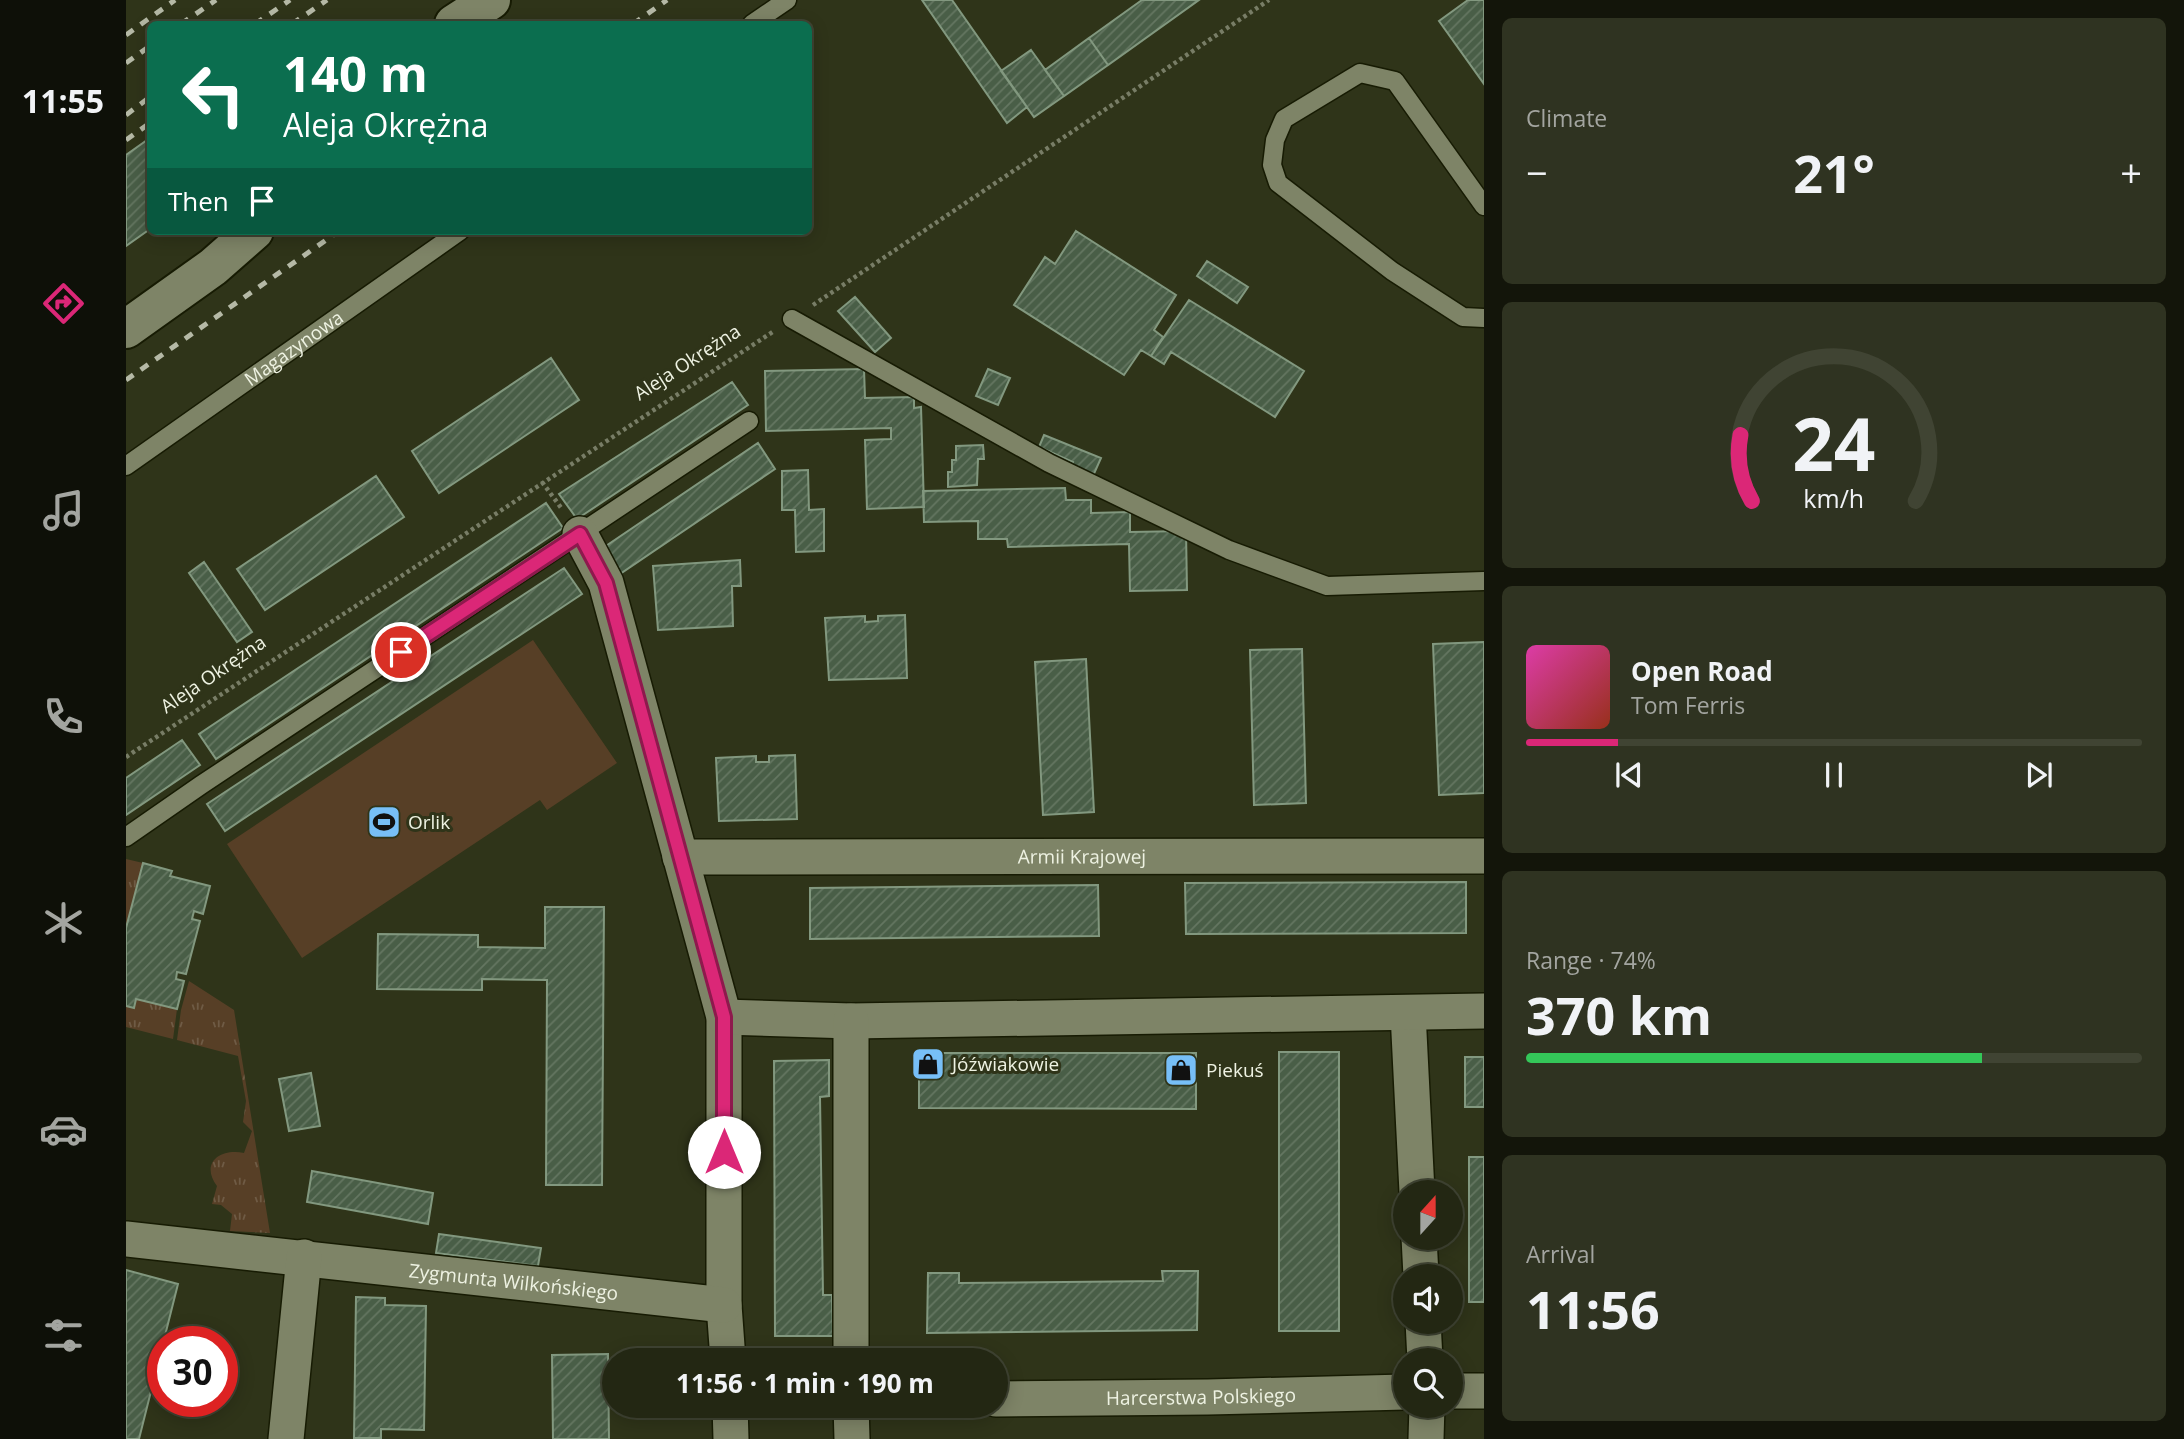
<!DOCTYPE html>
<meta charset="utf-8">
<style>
body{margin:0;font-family:"Open Sans",sans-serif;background:#2f3321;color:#f1f3f6;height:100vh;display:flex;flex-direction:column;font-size:26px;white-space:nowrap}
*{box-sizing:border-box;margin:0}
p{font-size:23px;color:#a3a5a0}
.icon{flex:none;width:38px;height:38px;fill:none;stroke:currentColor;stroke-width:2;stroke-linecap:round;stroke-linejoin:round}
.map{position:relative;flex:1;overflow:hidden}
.details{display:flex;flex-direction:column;gap:18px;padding:18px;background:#13150a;width:700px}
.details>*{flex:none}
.banner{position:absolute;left:21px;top:21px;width:665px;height:214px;border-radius:10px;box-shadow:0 4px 18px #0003,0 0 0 2px #404433;background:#0b6e4f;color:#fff;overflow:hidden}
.needle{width:46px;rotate:21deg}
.controls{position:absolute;left:1267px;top:1180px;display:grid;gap:14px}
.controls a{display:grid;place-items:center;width:70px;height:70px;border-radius:50%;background:#232713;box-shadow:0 4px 18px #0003,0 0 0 2px #404433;font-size:35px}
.speed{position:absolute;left:21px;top:1326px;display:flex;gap:14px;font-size:35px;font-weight:700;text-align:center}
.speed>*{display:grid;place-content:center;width:91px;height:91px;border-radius:50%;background:#232713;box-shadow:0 4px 18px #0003,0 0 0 2px #404433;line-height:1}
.speed .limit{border:10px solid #d22;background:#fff;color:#111}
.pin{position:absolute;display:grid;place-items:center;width:60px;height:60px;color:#fff;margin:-30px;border:4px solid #fff;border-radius:50%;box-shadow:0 2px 7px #0007}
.me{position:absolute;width:77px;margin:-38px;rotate:0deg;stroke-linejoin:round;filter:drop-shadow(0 0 5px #0008)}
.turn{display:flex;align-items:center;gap:24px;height:147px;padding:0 21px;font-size:32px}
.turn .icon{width:91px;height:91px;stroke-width:2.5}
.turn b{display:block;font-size:49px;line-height:60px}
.then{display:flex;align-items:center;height:66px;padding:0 21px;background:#0003;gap:14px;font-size:26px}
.big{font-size:52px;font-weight:700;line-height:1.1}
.details .widget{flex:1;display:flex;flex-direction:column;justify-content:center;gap:10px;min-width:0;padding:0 24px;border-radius:10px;background:#2f3321}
.details .dial{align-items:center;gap:0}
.dial svg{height:182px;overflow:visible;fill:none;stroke:#404433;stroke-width:7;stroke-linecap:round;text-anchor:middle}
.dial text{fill:#f1f3f6;stroke:none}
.song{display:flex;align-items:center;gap:21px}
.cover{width:84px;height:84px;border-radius:10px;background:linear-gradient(135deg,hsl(320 70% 55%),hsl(10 70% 35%))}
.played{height:7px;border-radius:4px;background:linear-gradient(90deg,#db2777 15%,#404433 15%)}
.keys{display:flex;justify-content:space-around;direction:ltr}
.heat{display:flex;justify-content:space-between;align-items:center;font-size:38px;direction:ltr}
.charge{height:10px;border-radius:5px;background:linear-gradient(90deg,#34c759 74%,#404433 0)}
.trip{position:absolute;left:476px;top:1348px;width:406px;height:70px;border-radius:35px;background:#232713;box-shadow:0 4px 18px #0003,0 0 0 2px #404433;font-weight:700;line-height:70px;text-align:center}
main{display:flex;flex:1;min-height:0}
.menu{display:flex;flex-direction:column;width:126px;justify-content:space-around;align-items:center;background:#0e1008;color:#a3a5a0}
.menu .icon{width:49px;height:49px}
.menu .active{color:#db2777}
.menu b{font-size:32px;color:#f1f3f6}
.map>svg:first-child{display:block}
.grass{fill:url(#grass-tufts)}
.pitch{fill:#573f26}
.building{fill:url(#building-hatch);stroke:#82987f;stroke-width:2}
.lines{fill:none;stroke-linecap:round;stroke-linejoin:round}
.service-casing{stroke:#171b03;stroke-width:21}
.minor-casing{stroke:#171b03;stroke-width:38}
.tertiary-casing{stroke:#171b03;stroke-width:42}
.path{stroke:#787d66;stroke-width:4.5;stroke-dasharray:3.5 3.5;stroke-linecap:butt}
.service{stroke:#7e8467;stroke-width:18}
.minor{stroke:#7e8467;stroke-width:35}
.tertiary{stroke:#7e8467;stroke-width:38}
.rail{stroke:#b5b9a6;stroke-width:5;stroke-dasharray:9 9;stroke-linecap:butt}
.route-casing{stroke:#8e194d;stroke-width:18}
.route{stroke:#db2777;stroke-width:12}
.labels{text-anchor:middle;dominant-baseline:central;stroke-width:6;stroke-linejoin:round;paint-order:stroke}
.street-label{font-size:19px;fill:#eef2e2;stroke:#2f3419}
.poi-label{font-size:19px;fill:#eef2e2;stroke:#2f3419;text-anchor:start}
</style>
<main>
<nav class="menu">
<b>11:55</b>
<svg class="icon active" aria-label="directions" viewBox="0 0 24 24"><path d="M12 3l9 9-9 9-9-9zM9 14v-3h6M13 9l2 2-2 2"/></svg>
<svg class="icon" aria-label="music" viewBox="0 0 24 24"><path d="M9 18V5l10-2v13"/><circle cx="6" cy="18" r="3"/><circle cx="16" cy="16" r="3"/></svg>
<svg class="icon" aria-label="phone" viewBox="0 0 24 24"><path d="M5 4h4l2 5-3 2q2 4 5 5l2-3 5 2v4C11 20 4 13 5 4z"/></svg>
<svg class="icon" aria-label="climate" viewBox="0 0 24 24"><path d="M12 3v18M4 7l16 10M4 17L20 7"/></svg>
<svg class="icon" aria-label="car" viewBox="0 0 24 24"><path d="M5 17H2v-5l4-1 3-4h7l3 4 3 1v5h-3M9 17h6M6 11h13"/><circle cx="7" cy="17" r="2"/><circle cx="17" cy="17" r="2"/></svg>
<svg class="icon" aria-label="filters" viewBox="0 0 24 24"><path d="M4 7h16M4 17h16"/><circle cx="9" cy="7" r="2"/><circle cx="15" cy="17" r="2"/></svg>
</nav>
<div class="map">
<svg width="1358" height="1439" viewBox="0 0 1358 1439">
<defs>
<pattern id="grass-tufts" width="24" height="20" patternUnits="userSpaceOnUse" patternTransform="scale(1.75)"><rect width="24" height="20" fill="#573f26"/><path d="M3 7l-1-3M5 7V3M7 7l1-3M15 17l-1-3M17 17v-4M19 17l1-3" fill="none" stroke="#6f5b45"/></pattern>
<pattern id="building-hatch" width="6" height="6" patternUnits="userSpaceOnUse" patternTransform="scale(1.75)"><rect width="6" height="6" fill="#495e47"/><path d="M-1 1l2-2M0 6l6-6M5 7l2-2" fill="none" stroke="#647661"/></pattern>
</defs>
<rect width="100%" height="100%" fill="#2f3419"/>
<path class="grass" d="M0,859L17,863L0,928Z
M63,981L108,1010L144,1233L104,1231L106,1214L95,1205L86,1204L91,1186C74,1163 94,1148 118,1153L126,1131L117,1122L120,1101L112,1056L51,1040L55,1010Z
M10,999L51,1009L47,1039L0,1027V1006L8,1008Z"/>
<path class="pitch" d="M407,640L491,763L421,810L414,800L176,958L101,844Z"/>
<path class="building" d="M796,0H826L901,107L881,123Z
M1016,0H1073L982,65L963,38Z
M1342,0H1358V84L1313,21Z
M963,38L982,65L938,96L919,70Z
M905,50L938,96L908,117L875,71Z
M24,138V229L0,246V155Z
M950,231L1050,295L1028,330L1037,337L1025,356L1015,350L998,375L888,305L919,257L929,264Z
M1081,261L1122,287L1111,303L1071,276Z
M729,297L765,338L749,352L712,311Z
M1063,300L1178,371L1149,417L1045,352L1038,364L1025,356Z
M425,358L453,400L313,493L286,451Z
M738,369L739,398L788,397V408L795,407L798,507L741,509L739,440L765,439V428L640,431L639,371Z
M862,369L884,378L872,405L850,396Z
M606,382L622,405L451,519L433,494Z
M918,435L975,458L967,476L945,467L947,462L913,447Z
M632,443L649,469L488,578L471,552Z
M857,445L858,459H852L851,485L822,487V472H826V460H830V446Z
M682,470L683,510L698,509V551L670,552L669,510H656V471Z
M250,476L278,517L139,610L111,569Z
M939,488L940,500H965V513L1004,512V532L1060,531L1061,590L1004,591L1003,544L882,547L881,539H852V521L798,522L797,491Z
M420,503L437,528L90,759L73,734Z
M614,560L615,586H606L607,626L532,630L527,566Z
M78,562L126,632L111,642L63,573Z
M438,568L456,594L99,831L81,804Z
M779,615L781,678L703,680L699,618L739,616V622L752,621V616Z
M1358,642V793L1313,795L1307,644Z
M1176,649L1180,803L1128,805L1124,650Z
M960,659L968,812L917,815L909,662Z
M56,740L74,765L0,815V778Z
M669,755L671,819L593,821L590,758L630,756V762H643V756Z
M17,863L46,871L44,876L84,886L77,914L68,911L66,919L74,921L60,974L51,972L50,979L58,981L51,1009L10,999L8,1008L0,1006V928Z
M1340,882V933L1060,934L1059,883Z
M972,885L973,936L684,939V888Z
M419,907H478L476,1185H420L421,980L356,979V990L251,989L252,934L352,935V947L419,948Z
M1153,1052H1213V1331H1153Z
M793,1053H1070V1109L793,1108Z
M1339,1057H1358V1107H1339Z
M703,1060V1096L694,1097L697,1295H706L707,1336H649L648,1061Z
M185,1073L194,1126L163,1131L153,1079Z
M1343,1157H1358V1302H1343Z
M186,1171L307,1193L302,1224L181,1202Z
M313,1234L415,1248L412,1266L310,1253Z
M0,1270L52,1284L13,1439H0Z
M1036,1271H1072L1071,1330L801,1333L802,1273H833V1283L1037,1281Z
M230,1297L259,1298V1305L300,1306L298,1430L255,1429V1438H228Z
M482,1354L483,1439H427L426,1355Z"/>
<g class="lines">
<defs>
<g id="service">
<path d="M626,24L661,0"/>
<path d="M1358,206L1269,81L1234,73L1158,119L1149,140L1146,165L1152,183L1266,271L1337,317L1358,318"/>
<path d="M666,319L923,463L1103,550L1201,586L1358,581"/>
<path id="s1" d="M0,466L334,231"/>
<path d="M0,837L75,785L623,421"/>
</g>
<g id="minor">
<path d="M454,534L480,583L598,1017V1305L602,1360"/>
<path id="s2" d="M554,857L1358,856"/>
<path d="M1282,1013L1291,1192"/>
<path d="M598,1017L725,1021L1358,1011"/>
<path d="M725,1021V1360"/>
<path d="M1293,1237L1295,1276"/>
<path id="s3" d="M0,1239L598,1305"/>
<path d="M1297,1321L1299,1360"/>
<path d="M1325,1391H1358"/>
<path id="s4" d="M870,1399L1082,1397L1279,1392"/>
<path d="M604,1405L605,1439"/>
<path d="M725,1405L726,1439"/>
<path d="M160,1439L178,1257"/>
<path d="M1300,1439L1301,1405"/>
</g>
<path id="tertiary" d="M328,24L365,0
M0,329L87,267L128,231"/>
</defs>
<use href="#service" class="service-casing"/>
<use href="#minor" class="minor-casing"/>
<use href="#tertiary" class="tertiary-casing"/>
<path class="path" d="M687,305L1143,0
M416,482L436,509
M0,757L648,331
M757,1413L843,1412
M634,1414H696"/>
<use href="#service" class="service"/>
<use href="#minor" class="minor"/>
<use href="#tertiary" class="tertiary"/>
<path class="rail" d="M55,24L90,0
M129,24L164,0
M166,24L201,0
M507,24L541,0
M0,35L49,0
M0,63L24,46
M0,115L24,97
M0,140L24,123
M0,380L213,231"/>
</g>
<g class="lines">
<defs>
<path id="route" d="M275,652L454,534L480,583L598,1017V1152"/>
</defs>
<use href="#route" class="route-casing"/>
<use href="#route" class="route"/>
</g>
<defs>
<symbol id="stadium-square" viewBox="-11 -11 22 22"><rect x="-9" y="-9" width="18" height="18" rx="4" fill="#77bff7" stroke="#2f3419"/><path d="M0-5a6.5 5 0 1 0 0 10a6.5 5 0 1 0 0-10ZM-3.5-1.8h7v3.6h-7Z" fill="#111"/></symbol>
<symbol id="shop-square" viewBox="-11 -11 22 22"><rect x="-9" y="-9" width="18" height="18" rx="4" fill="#77bff7" stroke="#2f3419"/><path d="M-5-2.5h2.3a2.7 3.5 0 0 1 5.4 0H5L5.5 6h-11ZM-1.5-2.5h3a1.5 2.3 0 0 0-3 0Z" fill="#111"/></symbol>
</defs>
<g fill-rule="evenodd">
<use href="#stadium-square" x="239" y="803" width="38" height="38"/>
<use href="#shop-square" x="783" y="1045" width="38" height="38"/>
<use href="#shop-square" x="1036" y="1051" width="38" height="38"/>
</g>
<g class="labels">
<g class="street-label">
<text stroke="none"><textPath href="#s1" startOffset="205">Magazynowa</textPath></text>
<text transform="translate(561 362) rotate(-33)">Aleja Okrężna</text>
<text transform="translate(87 674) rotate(-34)">Aleja Okrężna</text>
<text stroke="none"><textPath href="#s2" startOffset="402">Armii Krajowej</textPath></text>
<text stroke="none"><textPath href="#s3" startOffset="390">Zygmunta Wilkońskiego</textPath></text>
<text stroke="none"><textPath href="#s4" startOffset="205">Harcerstwa Polskiego</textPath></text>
</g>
<g class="poi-label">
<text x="282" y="822">Orlik</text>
<text x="826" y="1064">Jóźwiakowie</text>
<text x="1080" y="1070">Piekuś</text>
</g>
</g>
</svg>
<div class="controls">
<a><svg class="needle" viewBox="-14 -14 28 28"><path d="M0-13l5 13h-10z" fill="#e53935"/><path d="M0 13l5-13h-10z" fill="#a3a5a0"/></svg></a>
<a><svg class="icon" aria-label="sound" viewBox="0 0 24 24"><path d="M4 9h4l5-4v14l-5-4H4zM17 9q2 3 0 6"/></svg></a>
<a><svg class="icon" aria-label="search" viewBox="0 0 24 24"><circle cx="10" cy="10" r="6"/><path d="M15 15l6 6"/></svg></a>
</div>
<div class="speed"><div class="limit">30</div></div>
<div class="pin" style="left:275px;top:652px;background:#d93025"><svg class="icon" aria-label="arrive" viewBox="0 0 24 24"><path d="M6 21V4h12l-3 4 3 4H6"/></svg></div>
<svg class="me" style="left:598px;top:1152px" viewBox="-20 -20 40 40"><circle r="19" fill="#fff"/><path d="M0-13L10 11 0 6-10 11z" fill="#db2777"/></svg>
<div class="trip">11:56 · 1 min · 190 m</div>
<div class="banner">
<div class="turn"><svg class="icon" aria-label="left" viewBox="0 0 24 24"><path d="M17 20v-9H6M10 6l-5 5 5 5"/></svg><div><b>140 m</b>Aleja Okrężna</div></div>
<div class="then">Then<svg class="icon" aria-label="arrive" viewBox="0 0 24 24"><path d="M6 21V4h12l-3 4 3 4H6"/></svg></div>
</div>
</div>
<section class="details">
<div class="widget"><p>Climate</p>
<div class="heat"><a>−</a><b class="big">21°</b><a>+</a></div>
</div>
<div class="widget dial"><svg viewBox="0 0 100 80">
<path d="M14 69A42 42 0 1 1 86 69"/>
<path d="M14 69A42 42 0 0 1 9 40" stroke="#db2777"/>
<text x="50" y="56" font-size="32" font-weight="700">24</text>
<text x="50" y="72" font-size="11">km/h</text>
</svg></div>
<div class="widget">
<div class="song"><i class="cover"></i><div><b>Open Road</b><p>Tom Ferris</p></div></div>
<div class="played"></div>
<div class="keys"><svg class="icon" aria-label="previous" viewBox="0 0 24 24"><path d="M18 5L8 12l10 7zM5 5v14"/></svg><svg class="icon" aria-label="pause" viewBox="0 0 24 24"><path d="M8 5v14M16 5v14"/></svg><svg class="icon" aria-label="next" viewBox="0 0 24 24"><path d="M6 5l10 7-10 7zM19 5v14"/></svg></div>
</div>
<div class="widget"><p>Range · 74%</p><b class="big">370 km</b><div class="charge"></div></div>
<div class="widget"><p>Arrival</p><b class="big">11:56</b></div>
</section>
</main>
